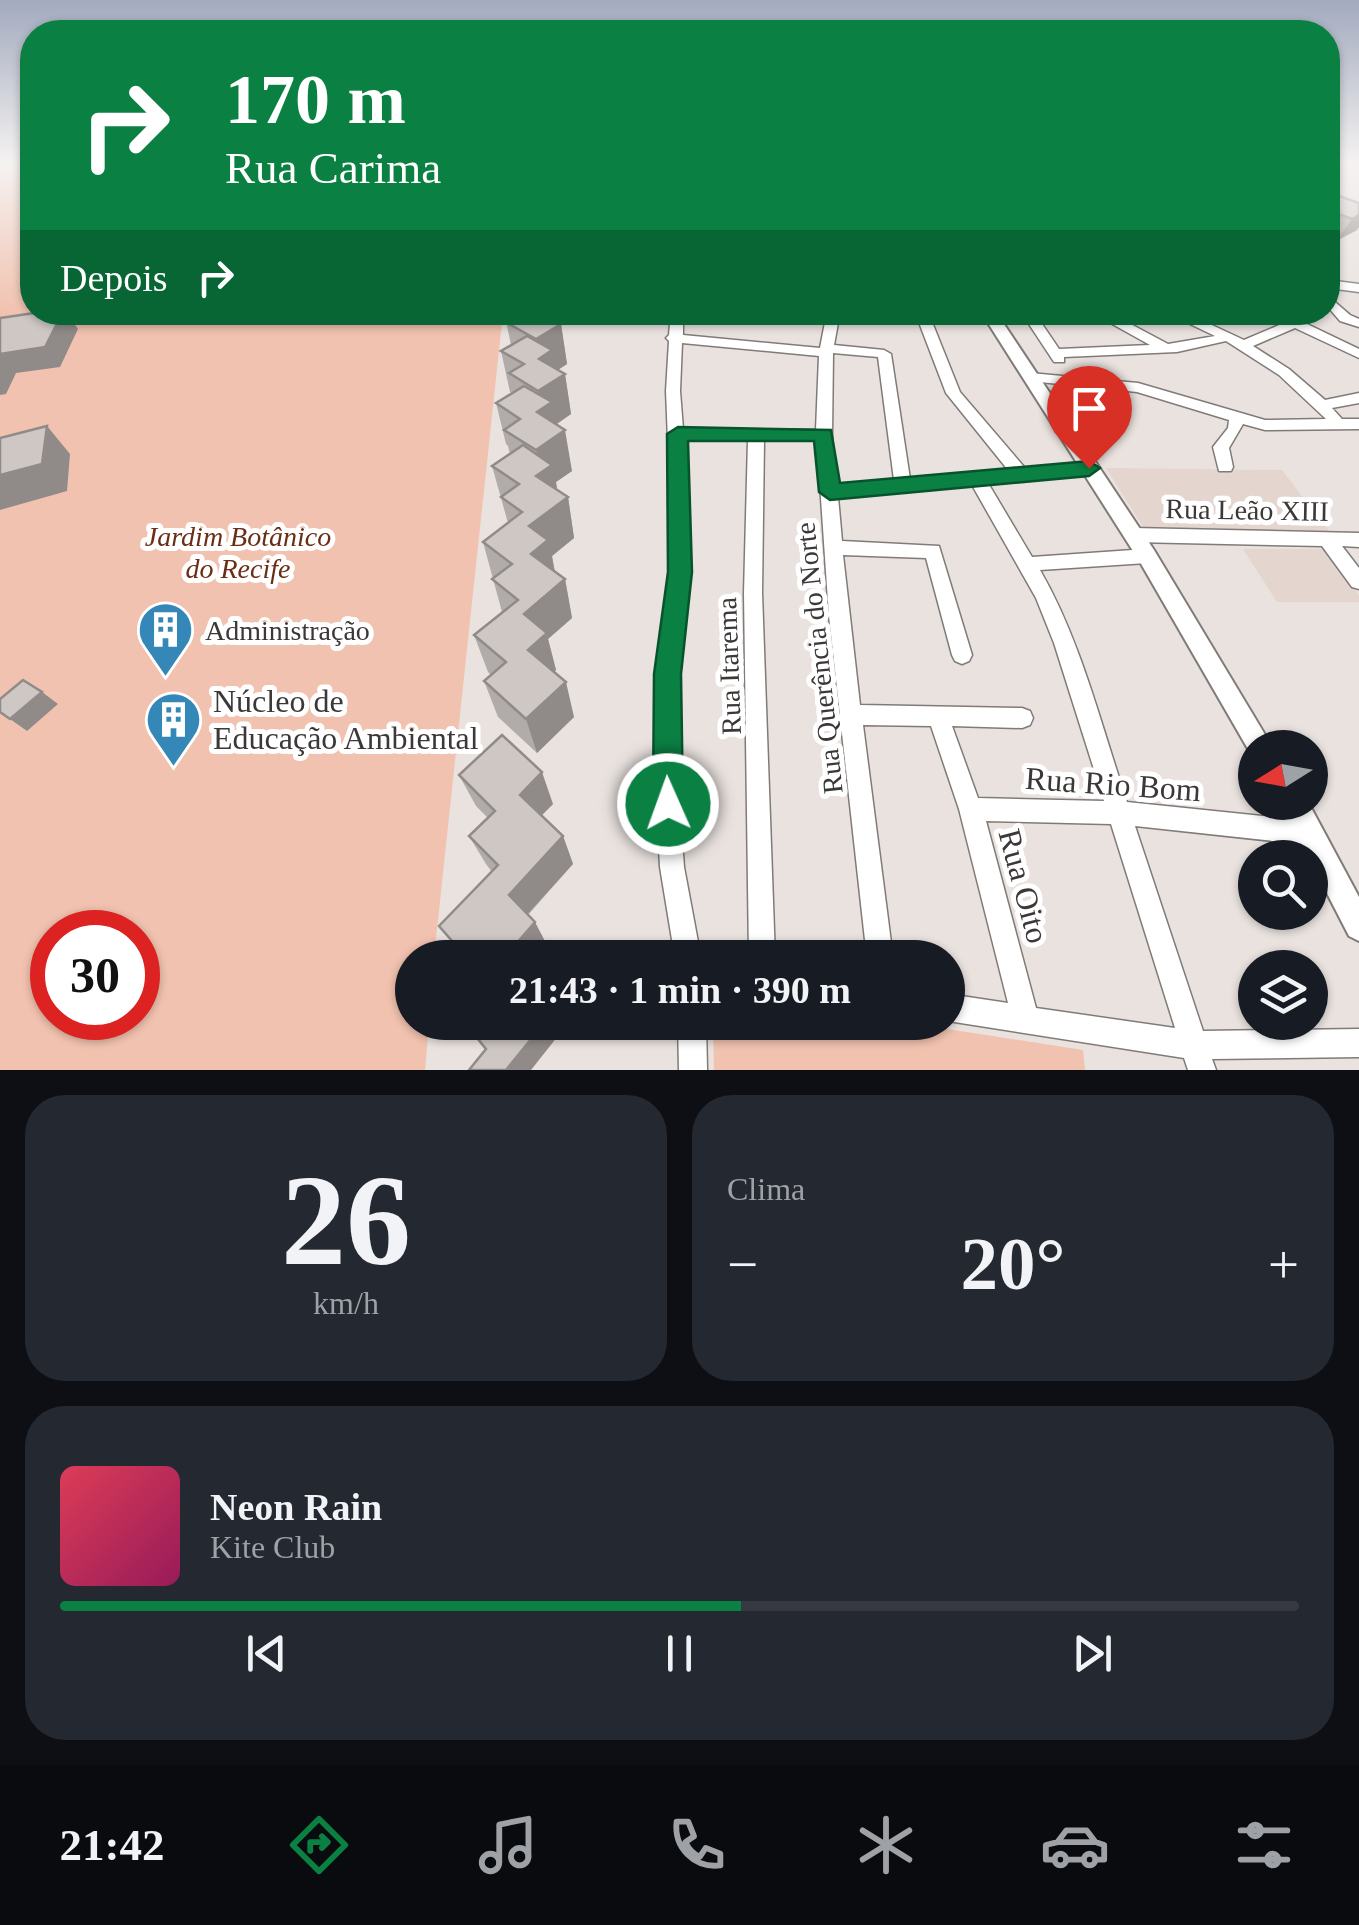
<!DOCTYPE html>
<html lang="pt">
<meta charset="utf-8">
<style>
body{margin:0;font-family:Georgia,serif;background:#242831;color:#f1f3f6;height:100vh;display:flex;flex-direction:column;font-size:38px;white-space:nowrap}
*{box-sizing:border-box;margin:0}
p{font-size:32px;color:#9ea1a6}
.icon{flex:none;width:55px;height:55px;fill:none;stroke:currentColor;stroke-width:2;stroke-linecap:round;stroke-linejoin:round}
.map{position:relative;height:1070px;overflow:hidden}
.panel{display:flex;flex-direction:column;gap:25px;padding:25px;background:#0d0f14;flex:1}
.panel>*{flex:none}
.top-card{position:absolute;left:20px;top:20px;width:1320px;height:305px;border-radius:40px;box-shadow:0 2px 8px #0004;background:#0b8043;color:#fff;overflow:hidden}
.needle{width:65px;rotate:259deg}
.buttons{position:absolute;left:1238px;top:730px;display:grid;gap:20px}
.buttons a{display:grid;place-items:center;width:90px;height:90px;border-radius:50%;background:#171b24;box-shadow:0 2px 8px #0004;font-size:50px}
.speed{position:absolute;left:30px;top:910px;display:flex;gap:20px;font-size:50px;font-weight:700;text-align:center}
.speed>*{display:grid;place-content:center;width:130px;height:130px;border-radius:50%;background:#171b24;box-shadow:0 2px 8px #0004;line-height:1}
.speed .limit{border:15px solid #d22;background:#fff;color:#111}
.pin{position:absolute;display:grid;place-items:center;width:85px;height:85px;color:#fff;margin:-102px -42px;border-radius:50% 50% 50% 0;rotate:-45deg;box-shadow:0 0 10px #0007}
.pin .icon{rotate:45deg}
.me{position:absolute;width:110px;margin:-55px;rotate:358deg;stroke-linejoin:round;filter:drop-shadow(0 0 8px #0008)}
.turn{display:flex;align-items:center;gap:35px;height:210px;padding:0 40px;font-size:45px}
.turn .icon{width:130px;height:130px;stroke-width:2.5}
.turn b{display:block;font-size:70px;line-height:85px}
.then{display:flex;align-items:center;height:95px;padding:0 40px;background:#0003;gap:20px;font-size:38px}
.big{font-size:75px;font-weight:700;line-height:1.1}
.panel .tile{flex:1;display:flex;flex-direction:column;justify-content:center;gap:15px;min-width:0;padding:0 35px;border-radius:40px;background:#242831}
.panel .dial{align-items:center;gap:0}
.dial b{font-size:130px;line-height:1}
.song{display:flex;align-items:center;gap:30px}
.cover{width:120px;height:120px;border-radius:15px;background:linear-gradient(135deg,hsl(350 70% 55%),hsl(330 70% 35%))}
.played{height:10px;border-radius:5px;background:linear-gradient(90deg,#0b8043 55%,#363941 55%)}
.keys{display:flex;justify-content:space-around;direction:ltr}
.heat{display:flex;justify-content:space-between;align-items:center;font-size:55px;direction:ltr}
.panel .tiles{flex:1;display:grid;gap:25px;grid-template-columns:1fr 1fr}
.tile:last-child{grid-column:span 2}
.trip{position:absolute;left:395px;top:940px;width:570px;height:100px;border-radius:50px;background:#171b24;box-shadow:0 2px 8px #0004;font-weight:700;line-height:100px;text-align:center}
.menu{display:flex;height:160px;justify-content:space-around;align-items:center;background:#090b0e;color:#9ea1a6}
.menu .icon{width:70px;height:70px}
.menu .active{color:#0b8043}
.menu b{font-size:45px;color:#f1f3f6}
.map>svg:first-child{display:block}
.built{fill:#e4d5cf}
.green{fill:#f1c2af;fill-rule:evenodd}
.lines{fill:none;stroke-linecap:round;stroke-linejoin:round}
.minor-casing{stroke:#817b78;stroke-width:3}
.major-casing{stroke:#817b78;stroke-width:4}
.minor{fill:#fff;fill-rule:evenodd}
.major{fill:#fff;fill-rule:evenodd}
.wall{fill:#b1aba9}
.shaded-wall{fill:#908b89}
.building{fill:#cec7c4;stroke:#908b89;stroke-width:2.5}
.route{fill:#0b8043;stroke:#07532c;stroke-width:2.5}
.labels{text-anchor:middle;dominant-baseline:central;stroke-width:10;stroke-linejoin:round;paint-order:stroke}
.street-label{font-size:28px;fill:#3b3837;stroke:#fff}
.park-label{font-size:28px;font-style:italic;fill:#692e14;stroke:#fff}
.poi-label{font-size:28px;fill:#3b3837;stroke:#fff;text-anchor:start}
.near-poi-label{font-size:32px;fill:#3b3837;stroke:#fff;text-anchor:start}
.near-street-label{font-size:32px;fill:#3b3837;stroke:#fff}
</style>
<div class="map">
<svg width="1359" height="1070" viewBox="0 0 1359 1070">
<rect width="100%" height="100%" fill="#e9e2df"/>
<path class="built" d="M1106,468L1282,470L1329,531L1143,527Z
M1243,549H1326L1359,595V602H1277Z"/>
<path class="green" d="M0,164H32V312L503,313L434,957L412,958V1022L429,1023L425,1070H0ZM52,932H138V1018H52Z
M713,1023H909L1083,1050L1085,1070H714Z"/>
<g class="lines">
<defs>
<path id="minor" d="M1328,280L1359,284V292L1328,288Z
M1328,296L1350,315L1359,319V327L1340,321L1328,307Z
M619,312H632L629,322H619Z
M671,312H683V335L820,348L827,312H840L834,345L884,350L891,354L910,479L1008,470L946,393L915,312H928L960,392L1025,468L1095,464L1097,468L1095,472L1089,474L988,483L1032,557L1147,549L1153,551L1156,556L1153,561L1147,563L1040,570C1081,641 1101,725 1127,802L1310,821L1318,825L1322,833L1318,841L1310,845L1135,826L1203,1031L1359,1029V1057L1212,1059L1216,1070H1188L1184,1058L948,1021V994L1008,1003L959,809L931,726L863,725L893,958H867L829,616L817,440H764L762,593L775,958H749L744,593L748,440L683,439L690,539L678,674L677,772L684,867L701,958H675L660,867L655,772L658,674L672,539L666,391L669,341L666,338L669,335ZM682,343L819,356L816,430L683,429L680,391ZM833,353L878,357L894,480L836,485L832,435ZM972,485L1036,598L1054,643L1104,801L978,798L952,726L1022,728L1030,725L1033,718L1030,711L1022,708L860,705L843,555L926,558L952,655L955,661L962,664L969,661L972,655L939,546L842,541L838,497ZM986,821L1111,824L1175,1028L1036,1008Z
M1021,312H1034L1059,349L1150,345L1105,320V314L1110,313L1168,344L1215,336L1165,312H1184L1244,340L1284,323L1265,312H1282L1359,349V358L1295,328L1253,346L1289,369L1325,400L1359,393V403L1332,408L1342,419H1359V429L1265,430L1243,424L1229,448L1233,467L1231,471H1219L1213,447L1228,428L1229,420L1137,392L1030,381L1023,377L1030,373L1138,383L1265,420L1326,419L1279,375L1226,341L1177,352L1064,357V362H1054Z
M1133,528L1359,533V547L1342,546L1359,568V589L1352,587L1322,546L1133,542L1124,535Z
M678,1022H706L707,1070H679Z"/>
<path id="major" d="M981,312H996L1154,550L1273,748H1255V757L1252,756L1140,562Z
M1280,802H1308L1359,897V941L1349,936Z"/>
</defs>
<use href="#minor" class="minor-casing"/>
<use href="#major" class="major-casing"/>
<use href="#minor" class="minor"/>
<use href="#major" class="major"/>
</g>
<path class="wall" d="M1328,192L1359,203L1357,230L1336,241L1328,238Z
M504,312H566L567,320L561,324L567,364L558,370L565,374L571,414L557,424L572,471L556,482L557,490L568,497L574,538L552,556L555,572L565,579L572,618L548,639L556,670L554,672L574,717L537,753L498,717L484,681L491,675L488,672L474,635L502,612L483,542L508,523L492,466L510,454L508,446L506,444L496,403L512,393L510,392L501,351L511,345Z
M459,775L553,804L542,815L563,836L573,864L528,915L547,945L486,864L469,836L488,818L476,806Z"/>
<path class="shaded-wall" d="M1339,214L1328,231V220Z
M1359,215V227L1357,230L1336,241L1352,219Z
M63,312H66L78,329L60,367L16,373L6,394L0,395V354Z
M537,312H566L567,320L561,324L567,364L556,371L565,374L571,414L555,425L565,430L572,471L556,482L559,503L568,497L574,538L552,556L556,580L531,554L529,526L536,476L541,473L536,450L537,412L541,409L538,391L539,358L536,339Z
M47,426L70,454L67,491L0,510V475Z
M565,579L572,618L548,639L556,670L538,687L528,650L524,614Z
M566,682L574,717L537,753L526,719Z
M42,692L58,704L27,731L10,719Z
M542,772L553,804L532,825L520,795Z
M563,836L573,864L523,919L509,895Z
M535,922L547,945L536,958H513L509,952Z
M545,1022H569L531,1070H506Z"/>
<path class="building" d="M1328,192L1359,203V215L1352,219L1339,214L1328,220Z
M41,312H63L45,347L0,354V318Z
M517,312H540L561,324L536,339L509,324L523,316Z
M527,336L552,350L539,359L565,374L538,391L509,373L524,364L501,351Z
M524,386L552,402L537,412L565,430L536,450L504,430L520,419L496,403Z
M47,426L42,464L0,475V438Z
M523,445L552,465L536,476L568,497L529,526L548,540L531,554L565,579L524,614L547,633L528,650L566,682L526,719L484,681L506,662L474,635L518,600L492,579L512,564L483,542L522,512L501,497L519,484L492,466Z
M23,680L42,692L10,719L0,712V699Z
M502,735L542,772L520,795L563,836L509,895L535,922L509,952L514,958H467L439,926L498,865L469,836L495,811L459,775Z
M464,1022H545L506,1070H469L486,1049Z"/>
<linearGradient id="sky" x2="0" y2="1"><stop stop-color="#a2aabe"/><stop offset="0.52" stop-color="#f5f2f1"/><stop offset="1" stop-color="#f5f2f1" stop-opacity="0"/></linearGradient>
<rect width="1359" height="314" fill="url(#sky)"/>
<path class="route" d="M678,427L831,430L840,483L1089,461L1100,468L1089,476L830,500L819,492L814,441H688L692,572L681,674L683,804L679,815L668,819L658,815L653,804L654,674L668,572L667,434Z"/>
<defs>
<symbol id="building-pin" viewBox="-11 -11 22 30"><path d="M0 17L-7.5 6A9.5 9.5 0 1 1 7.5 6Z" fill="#3487b7" stroke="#fff"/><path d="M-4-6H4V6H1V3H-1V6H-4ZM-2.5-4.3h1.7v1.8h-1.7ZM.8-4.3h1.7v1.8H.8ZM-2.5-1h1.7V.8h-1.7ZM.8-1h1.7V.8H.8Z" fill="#fff"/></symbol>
</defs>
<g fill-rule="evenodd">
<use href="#building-pin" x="134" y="598" width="63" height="86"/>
<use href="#building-pin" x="142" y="688" width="63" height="86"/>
</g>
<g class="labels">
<g class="street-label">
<text transform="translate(1247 510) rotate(1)">Rua Leão XIII</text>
<text transform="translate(819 658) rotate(-96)">Rua Querência do Norte</text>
<text transform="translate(729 666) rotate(-92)">Rua Itarema</text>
</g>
<g class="park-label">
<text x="238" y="536">Jardim Botânico<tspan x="238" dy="32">do Recife</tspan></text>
</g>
<g class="poi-label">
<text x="205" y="630">Administração</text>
</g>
<g class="near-poi-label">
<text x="213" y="701">Núcleo de<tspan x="213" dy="37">Educação Ambiental</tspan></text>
</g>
<g class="near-street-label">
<text transform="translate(1113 784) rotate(4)">Rua Rio Bom</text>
<text transform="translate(1024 886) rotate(75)">Rua Oito</text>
</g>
</g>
</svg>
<div class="buttons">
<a><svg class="needle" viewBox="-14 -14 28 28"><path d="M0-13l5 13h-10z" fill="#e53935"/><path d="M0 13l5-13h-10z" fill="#9ea1a6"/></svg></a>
<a><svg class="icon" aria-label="search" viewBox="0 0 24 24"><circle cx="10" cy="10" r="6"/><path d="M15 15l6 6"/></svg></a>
<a><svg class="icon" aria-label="layers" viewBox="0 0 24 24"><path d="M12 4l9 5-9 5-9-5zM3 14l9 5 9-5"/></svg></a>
</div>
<div class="speed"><div class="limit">30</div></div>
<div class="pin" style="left:1089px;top:468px;background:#d93025"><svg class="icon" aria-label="arrive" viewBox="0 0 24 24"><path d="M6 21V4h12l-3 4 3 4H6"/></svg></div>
<svg class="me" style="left:668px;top:804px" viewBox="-20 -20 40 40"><circle r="17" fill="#0b8043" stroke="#fff" stroke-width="3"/><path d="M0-11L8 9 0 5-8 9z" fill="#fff"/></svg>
<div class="trip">21:43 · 1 min · 390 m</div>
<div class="top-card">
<div class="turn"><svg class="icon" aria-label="right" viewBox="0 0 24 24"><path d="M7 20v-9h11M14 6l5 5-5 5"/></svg><div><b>170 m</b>Rua Carima</div></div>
<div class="then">Depois<svg class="icon" aria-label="right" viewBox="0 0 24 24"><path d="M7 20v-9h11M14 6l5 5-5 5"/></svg></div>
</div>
</div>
<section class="panel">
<div class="tiles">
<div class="tile dial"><b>26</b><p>km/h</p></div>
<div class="tile"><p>Clima</p>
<div class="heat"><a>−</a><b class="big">20°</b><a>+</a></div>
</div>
<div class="tile">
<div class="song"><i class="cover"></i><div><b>Neon Rain</b><p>Kite Club</p></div></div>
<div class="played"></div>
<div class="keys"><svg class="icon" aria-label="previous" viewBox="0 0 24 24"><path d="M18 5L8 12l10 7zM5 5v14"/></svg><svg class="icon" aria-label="pause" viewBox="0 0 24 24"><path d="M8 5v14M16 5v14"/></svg><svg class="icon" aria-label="next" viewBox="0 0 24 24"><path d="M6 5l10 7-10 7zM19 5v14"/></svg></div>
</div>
</div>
</section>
<nav class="menu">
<b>21:42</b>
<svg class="icon active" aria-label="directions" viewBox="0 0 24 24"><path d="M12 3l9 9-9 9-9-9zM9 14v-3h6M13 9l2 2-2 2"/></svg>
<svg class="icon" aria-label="music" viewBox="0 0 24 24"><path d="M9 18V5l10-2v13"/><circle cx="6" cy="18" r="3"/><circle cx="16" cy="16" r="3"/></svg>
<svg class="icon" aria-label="phone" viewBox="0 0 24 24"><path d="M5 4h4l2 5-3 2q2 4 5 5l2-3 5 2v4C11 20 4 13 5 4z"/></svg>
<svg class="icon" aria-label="climate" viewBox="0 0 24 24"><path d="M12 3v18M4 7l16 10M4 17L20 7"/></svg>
<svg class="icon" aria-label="car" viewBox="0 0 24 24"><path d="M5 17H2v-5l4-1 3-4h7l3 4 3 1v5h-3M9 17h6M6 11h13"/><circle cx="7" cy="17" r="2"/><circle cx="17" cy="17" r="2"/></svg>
<svg class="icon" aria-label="filters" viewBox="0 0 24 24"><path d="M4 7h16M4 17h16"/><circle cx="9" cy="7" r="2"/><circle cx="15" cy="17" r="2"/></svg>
</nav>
